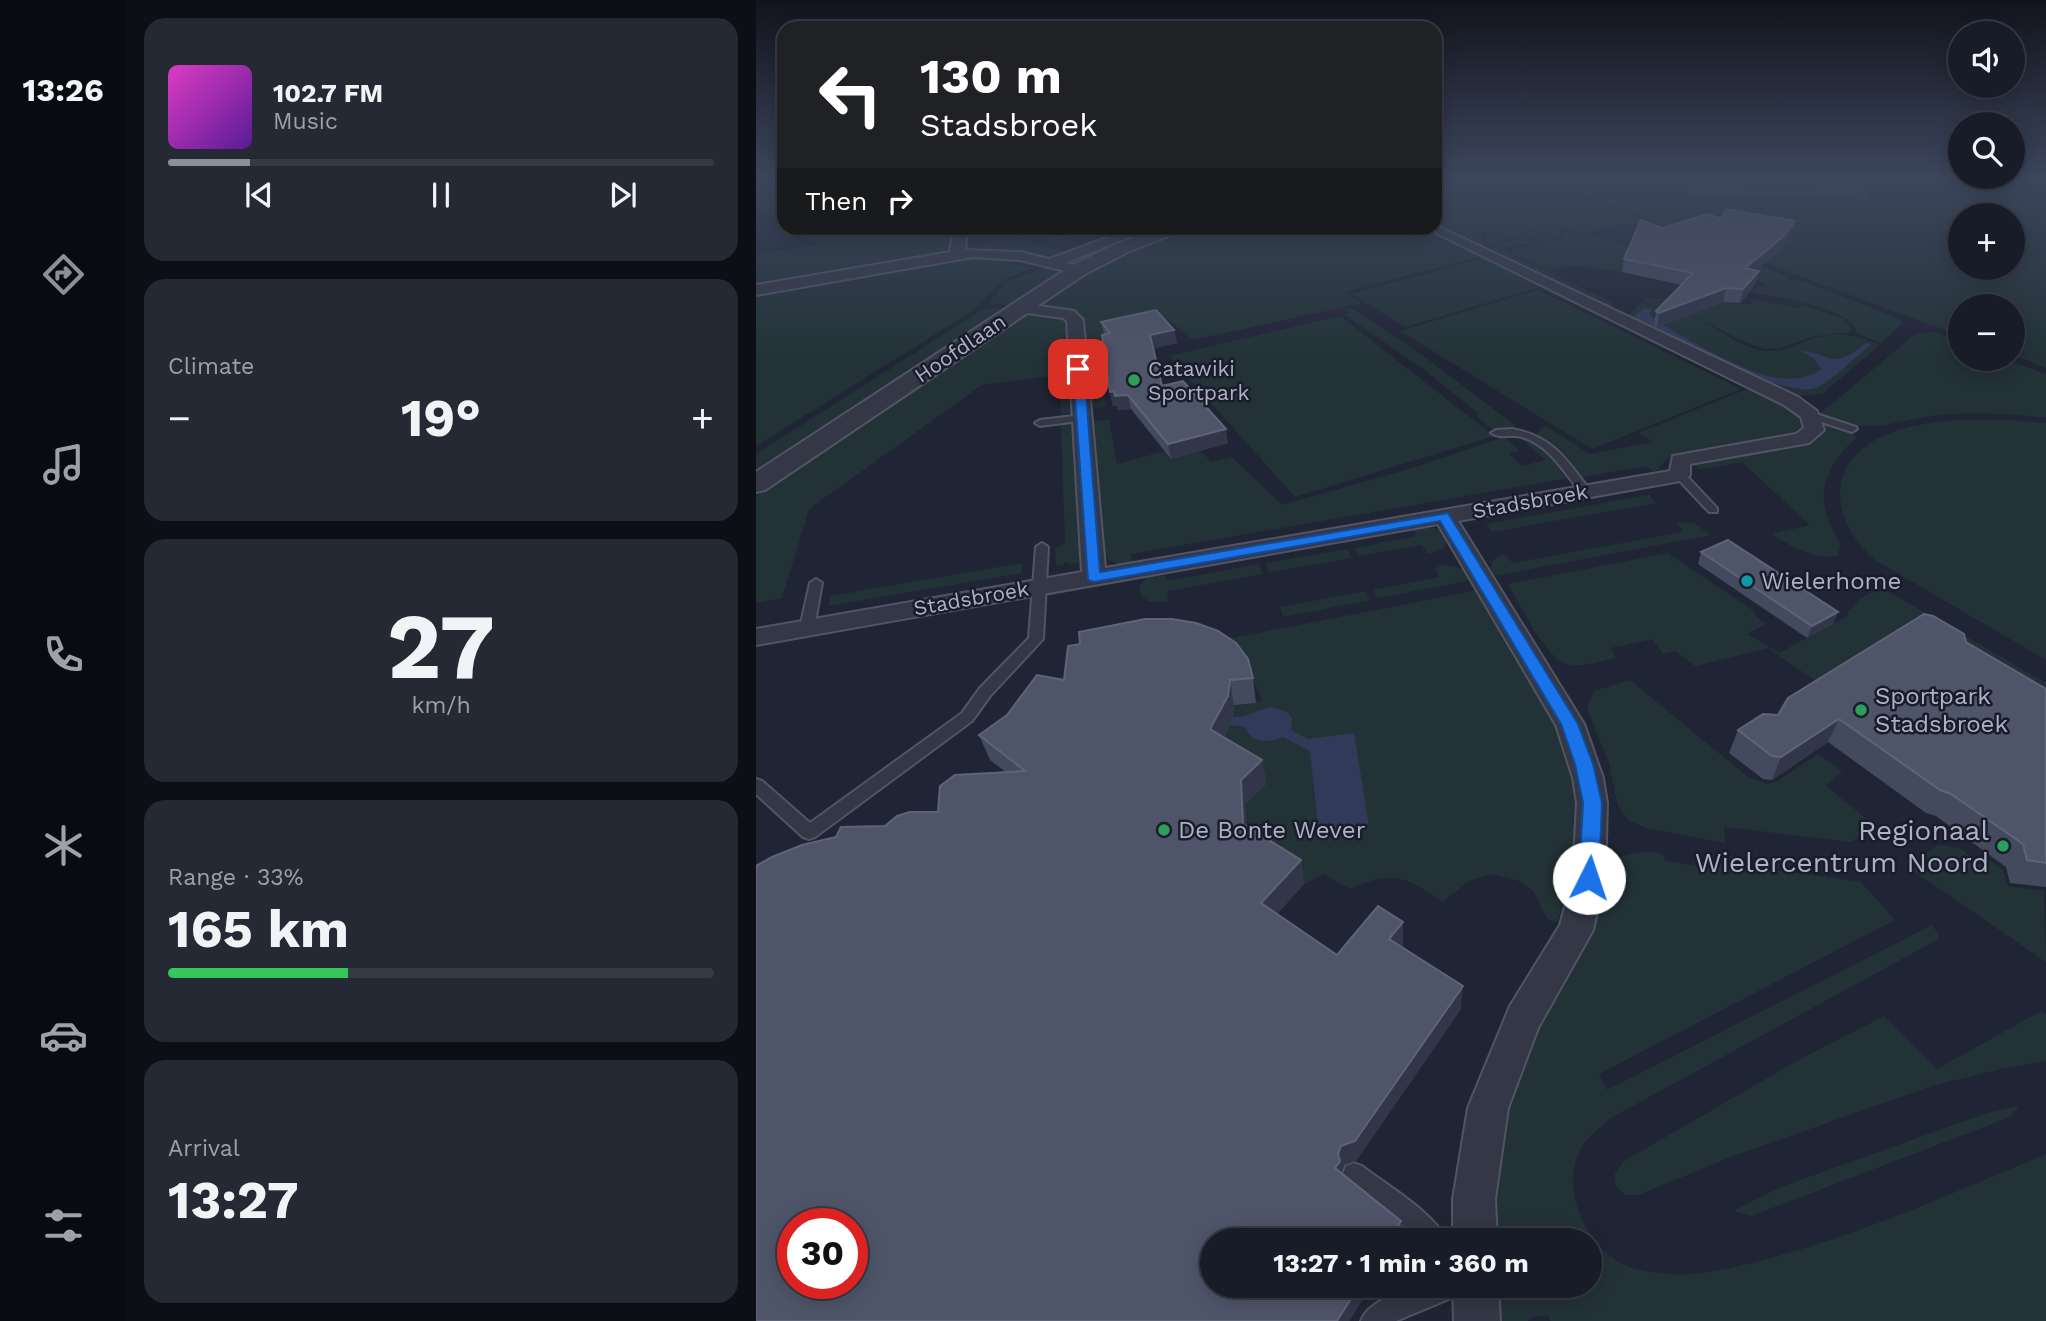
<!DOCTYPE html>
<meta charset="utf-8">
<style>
body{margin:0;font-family:"Work Sans",sans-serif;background:#252934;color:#f1f3f6;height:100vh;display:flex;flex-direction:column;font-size:26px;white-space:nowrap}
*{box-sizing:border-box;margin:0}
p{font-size:23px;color:#9fa1a8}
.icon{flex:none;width:38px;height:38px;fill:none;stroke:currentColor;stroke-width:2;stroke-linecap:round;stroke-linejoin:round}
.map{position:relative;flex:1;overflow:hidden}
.sheet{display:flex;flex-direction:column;gap:18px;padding:18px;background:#0d0f16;width:630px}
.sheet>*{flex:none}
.top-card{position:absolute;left:21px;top:21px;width:665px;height:214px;border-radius:21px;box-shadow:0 4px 18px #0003,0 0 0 2px #363a45;background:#202124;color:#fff;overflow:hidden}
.buttons{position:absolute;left:1192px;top:21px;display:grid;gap:14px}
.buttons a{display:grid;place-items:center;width:77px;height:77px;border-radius:50%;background:#181c28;box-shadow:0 4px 18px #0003,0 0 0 2px #363a45;font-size:35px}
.speed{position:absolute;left:21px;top:1208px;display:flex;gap:14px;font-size:35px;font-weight:700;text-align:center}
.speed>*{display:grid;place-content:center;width:91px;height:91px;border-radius:50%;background:#181c28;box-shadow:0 4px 18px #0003,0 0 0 2px #363a45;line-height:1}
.speed .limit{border:10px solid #d22;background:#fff;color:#111}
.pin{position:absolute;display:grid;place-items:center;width:60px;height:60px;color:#fff;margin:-30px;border-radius:14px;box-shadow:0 4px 10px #0006}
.me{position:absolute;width:77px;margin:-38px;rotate:4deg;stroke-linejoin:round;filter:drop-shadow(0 0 5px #0008)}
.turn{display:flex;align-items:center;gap:24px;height:147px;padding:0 28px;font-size:32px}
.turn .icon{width:91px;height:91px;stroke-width:2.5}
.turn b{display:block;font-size:49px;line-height:60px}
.then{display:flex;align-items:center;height:66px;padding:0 28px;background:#0003;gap:14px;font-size:26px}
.big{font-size:52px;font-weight:700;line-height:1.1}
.sheet .tile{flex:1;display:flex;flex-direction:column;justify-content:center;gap:10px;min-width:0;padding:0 24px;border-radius:21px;background:#252934}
.sheet .dial{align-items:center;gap:0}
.dial b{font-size:91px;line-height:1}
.song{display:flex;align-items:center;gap:21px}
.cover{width:84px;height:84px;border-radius:10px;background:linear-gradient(135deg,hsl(310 70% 55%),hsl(270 70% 35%))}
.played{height:7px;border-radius:4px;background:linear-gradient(90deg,#8c9099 15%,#363a45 15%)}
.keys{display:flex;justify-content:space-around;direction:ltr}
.heat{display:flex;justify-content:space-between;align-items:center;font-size:38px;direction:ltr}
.charge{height:10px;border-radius:5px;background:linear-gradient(90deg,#34c759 33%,#363a45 0)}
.trip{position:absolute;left:444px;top:1228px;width:402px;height:70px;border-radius:35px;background:#181c28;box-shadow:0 4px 18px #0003,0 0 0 2px #363a45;font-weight:700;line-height:70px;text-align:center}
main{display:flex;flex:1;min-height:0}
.dock{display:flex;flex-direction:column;width:126px;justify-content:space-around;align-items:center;background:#0a0b10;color:#9fa1a8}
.dock .icon{width:49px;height:49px}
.dock .selected{color:#8c9099}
.dock b{font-size:32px;color:#f1f3f6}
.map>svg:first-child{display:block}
.green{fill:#233237;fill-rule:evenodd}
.water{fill:#323a5a}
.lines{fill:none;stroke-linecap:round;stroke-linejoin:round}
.service-casing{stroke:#515464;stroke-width:4}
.minor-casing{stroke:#515464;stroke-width:4}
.tertiary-casing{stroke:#515464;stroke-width:4}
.service{fill:#333746;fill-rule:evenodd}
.minor{fill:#333746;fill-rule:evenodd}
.tertiary{fill:#333746;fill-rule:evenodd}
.wall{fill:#444a5e}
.shaded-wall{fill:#313649}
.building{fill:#4f5569;stroke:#5e6377;stroke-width:2;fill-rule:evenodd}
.route{fill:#1a73e8;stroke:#114b97;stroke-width:2}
.leisure-dot{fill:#2e9e5b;stroke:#191c2a;stroke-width:2.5}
.culture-dot{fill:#0f9aa8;stroke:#191c2a;stroke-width:2.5}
.labels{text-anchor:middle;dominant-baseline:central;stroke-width:5;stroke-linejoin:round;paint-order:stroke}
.far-street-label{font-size:21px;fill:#adb1c3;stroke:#191c2a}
.far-poi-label{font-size:21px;fill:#adb1c3;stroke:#191c2a;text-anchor:start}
.poi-label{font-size:24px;fill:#adb1c3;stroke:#191c2a;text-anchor:start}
.near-poi-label{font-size:28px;fill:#adb1c3;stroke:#191c2a;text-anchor:end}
</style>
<main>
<nav class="dock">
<b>13:26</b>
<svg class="icon selected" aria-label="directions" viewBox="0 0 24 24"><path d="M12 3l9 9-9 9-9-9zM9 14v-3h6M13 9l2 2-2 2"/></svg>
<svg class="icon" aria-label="music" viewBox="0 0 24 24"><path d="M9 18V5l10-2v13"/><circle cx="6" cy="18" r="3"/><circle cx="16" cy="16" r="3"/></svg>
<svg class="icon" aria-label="phone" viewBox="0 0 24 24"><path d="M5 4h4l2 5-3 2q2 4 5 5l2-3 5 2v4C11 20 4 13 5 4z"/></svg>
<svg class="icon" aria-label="climate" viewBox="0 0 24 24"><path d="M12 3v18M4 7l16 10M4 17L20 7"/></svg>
<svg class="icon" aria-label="car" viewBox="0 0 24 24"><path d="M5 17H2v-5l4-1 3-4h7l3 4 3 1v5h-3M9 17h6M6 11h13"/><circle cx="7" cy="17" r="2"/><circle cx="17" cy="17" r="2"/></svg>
<svg class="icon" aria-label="filters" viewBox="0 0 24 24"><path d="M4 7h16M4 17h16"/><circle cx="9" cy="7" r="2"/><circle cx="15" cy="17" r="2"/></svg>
</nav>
<section class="sheet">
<div class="tile">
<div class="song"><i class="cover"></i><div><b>102.7 FM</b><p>Music</p></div></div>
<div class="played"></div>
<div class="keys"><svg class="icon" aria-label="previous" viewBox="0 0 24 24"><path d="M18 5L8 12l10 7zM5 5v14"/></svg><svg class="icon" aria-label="pause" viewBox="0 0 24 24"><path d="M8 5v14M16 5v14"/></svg><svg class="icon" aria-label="next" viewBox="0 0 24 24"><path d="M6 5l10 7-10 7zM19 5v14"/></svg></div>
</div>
<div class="tile"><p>Climate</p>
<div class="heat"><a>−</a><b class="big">19°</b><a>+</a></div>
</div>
<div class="tile dial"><b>27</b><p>km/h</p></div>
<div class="tile"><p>Range · 33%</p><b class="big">165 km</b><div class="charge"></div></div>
<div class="tile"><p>Arrival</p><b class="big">13:27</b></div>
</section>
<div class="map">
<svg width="1290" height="1321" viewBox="0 0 1290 1321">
<rect width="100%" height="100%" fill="#202535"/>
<path class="green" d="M0,177H28V225L0,207Z
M679,177H774L816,193V197L807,201L835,200L894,223L881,227L817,202L832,209L821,215L836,210L869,222L851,228L780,202L796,208L787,212L797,209L848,227L829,233L849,240L863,235L870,237L857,242L902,262L866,272L821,266L790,270L755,253L757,249L789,242L780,241L769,234L796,223L806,230L803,238L791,242L806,239L810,231L819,232L797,223L815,216C788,224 763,237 736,243L755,241L767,235L776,241C761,248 745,250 730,242V236L739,231L723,234L731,245L751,249L756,255L856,302L855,311L679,227V223L782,272L679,222ZM715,189H752L762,198L720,205L705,198L704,191Z
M780,177H1290V368L1257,355L1256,306H1204V336L817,191L821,189H811ZM1204,215H1256V268H1204Z
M32,228H196L195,249L183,254L0,287V253L65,245Z
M425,228H672L1022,398C1039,411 1062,422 1033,438L912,458L898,473L891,466L825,477L801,450L779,435L789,426L834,454L897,442L882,433L991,389L783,287L649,327L595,294L725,259L722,257L589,292L606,303L437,340L410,318L346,334L354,346L346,348L354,358L328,360L321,312L276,307L332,270Z
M262,239L312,253L287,256L256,250H212L209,247Z
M207,256L263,259L254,264L279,267L246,280L215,312L0,446V292Z
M990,260L1026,274L1032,280L1046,281L1144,319L1146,324L1125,343L1102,334C1091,304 1024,299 995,292L1000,286L1014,287L996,277Z
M292,266L302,269L305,275L255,305L232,303L252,281Z
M783,290L985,389L836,449L644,331Z
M890,298L995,304L999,300L1042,308L1045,305L1086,318L1096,329L1094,332L1055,337L1025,348L1009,349L984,340L933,313L904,309L888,301Z
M886,302C905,311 911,308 927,312C957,321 983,352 1015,351C1031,351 1042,344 1056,339C1080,331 1101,335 1124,345L1066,394L1038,396L871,317ZM895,311L893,314C914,332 986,370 1013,376C1029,380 1052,380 1065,369L1057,358L1043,350C1078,356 1076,370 1110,343C1096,355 1078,378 1062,387C1035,403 909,333 878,318Z
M235,308H250L0,474V454L226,310Z
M596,308L673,360L761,427L737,430L721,417L722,413L667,369L588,314L596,312L586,310Z
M271,311L307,315L313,320L318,412L305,414L303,375L226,385L53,509L26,598L0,603V494L188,366L200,363L248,331L251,324Z
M584,316L738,436L539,497L413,356Z
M1179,332L1204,341V359H1249L1290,374V418C1255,414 1221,412 1186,415C1137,419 1113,439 1064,414L1159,334Z
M344,364L350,407L341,408L331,404V366Z
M353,420L361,464L439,443L455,462L476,457L526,505L657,468L748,437L764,451L753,454L766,466L789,460L760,434L781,443L814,478L375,554L376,563L364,565L345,556L333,426L340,421Z
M1203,420H1253L1290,423V660L1119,560C1071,518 1069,459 1134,433C1156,424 1180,422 1203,420Z
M319,423L327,561L313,565L312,562L308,563V566L300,565L299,548L309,543L305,424Z
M1066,424L1093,431L1101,437C1064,471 1057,501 1085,544L1082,555C1063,563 1032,545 1016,534L1054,525L986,462L944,470L938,465L1049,444L1062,437Z
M893,495L900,503L736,532L730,524Z
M921,522L938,523L955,535L738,576L734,567L738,559L747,554L757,563L927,532Z
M670,526L688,531L693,539L686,550L672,554L665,545L602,556L599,548L661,536L657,528Z
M592,549L596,558L513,572L510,563Z
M912,553L999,612L997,614L1010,624L991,634L1023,653L1093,615L1091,613C1104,598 1114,587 1135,593L1290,683V712L1064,684L1012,648L939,666L920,651L907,654L896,639L855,648L860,658C845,661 826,668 811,664C789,658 764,604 752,584Z
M267,563L266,573L72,606L75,596Z
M503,564L506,574L412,591L411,602L392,601L384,594V585L393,576L408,572L411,581Z
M688,565L708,569L717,580L621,598L617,590L683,577L679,568Z
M722,590C792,708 854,780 801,922L791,919L777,891L761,880L735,874L713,881L687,902C651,877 637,869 594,889L567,874L548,885L260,781L234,760L278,727L506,701C495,666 476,660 446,644Z
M610,591L614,600L527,617L524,607Z
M874,680L992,777L1011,784L1020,782L1062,754L1086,771L1070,786L1122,828L1095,842L968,827L969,843L890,828L872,820L862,806L853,763L831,709L838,691Z
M1181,845L1204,848L1224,865L1232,859L1247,870L1252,886L1288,891L1290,962L1156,870L1154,868Z
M891,851L907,854L909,861L951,867L952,861L1105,882L1139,920L843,1074L851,1090L1176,925L1183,935L1181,940L853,1119C844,1128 830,1138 824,1150C804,1190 830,1243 866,1264C876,1270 900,1273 912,1274C943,1277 977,1268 1007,1260C1104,1235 1197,1193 1290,1154V1321H795L792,1315L773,1318L772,1321H738L735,1286H835V1241H734L746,1124L779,1034L822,960L841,912L850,871L864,857Z
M1285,1011L1290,1014V1061L1245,1069L1176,1086L980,1155L882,1195H869L859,1185V1173L868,1161L1048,1057L1128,1016L1181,1069Z
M1263,1106L1255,1116L1236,1124L995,1216L977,1211L1025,1187L1231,1113Z"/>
<path class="water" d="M942,177H963L970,184L991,189L1079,188L1095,183L1104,177H1125L1111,185L1110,190L1115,198L1109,199L1041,196L942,197L933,193L930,188Z
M888,308L896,310L893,314C914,332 986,370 1013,376C1029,380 1052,380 1065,369L1057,358L1042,350C1078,354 1075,371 1110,343L1115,344C1100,356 1077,381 1060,388C1031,400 907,335 877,317Z
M515,707L531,712L536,718L535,730L552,739L598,733L613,826L563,832L554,751L527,737C513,743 495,744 489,727L474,725L477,717C492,718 500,710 515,707Z"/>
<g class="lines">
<defs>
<path id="service" d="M1054,412L1100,427L1101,429L1096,432L1050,417L1049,415Z
M326,415L331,418L330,420L284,426L279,423L284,420Z
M756,429C796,436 810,459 833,489V493H825C809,473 793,445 766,437C756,434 743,439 735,433L740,430Z
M924,472L928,473L961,508V512H953L920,477V473Z
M286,543L292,547L287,639L234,696L216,721L59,837L53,839L47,837L0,794V779L6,781L54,823L206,713L224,688L273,638L280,547Z
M60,579L66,583L58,628L51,632L44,628L54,583Z
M598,1163L606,1166C630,1185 679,1213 691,1241H662L649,1227L590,1182L587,1174L590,1166Z
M664,1286H709L705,1294L640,1321H605C613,1300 644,1293 664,1286Z"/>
<path id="minor" d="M679,225L1042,397L1061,411L1068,430L1053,443L934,464V475L931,479L924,481L702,521L828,724L847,778L851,803L849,878L837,930L782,1028L752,1108L739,1199L741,1241H697V1199L712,1108L754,1006L804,925L817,878L821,803L817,778L800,725L682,524L0,645V629L326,572L311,321L307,318L257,311L255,308L257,305L263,303L318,311L327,320L349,568L914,471L917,456L1040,434L1048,428L1045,417L1028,405L670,228H679Z
M198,228H211L209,250L264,252L293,259L378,228H396L309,263L327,267L329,270L327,273L322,274L264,260L217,257L0,295V285L194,252Z
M697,1286H742L744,1321H698Z"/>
<path id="tertiary" d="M403,228H425L423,232L372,252L329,274L9,490L0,492V472L315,266L360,244Z"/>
</defs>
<use href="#service" class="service-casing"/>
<use href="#minor" class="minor-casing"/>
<use href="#tertiary" class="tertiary-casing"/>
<use href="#service" class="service"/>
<use href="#minor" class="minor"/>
<use href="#tertiary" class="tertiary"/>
</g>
<path class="wall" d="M965,219L1035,234L1024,250L999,271H1003L999,285L984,303L967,302L901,327L898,326L900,311L926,285L866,272L868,259L906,228Z
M345,322L418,330L421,343L397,348L406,386L472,443L415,459L375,409L362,410L361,406H357L354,392L348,334Z
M945,552L1082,612L1077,624L1051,638L942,564Z
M1210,642L1290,689V887L1254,883L1250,867L1180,816L1170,813L1072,742L1016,780L1007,779L973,753L982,730L1022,715Z
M497,678L500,703L478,705L476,721L468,737L506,760L510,784L489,804L490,826L545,860L548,884L521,914L581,955L647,945L646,947L705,1009L600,1161L588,1165L585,1171L586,1173L645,1239L644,1241H457L615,1286L593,1321H0L129,826L182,812L250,772L234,760L223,735L308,680Z"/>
<path class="shaded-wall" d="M1039,221L1035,234L1024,250L986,282L989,268Z
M318,228H356L357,231L299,239L297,230Z
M1003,271L999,285L984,303L987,289Z
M970,288L967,302L901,327L903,313Z
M418,330L421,343L397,349L394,335Z
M358,391L372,395L375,409L362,410L361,406H357L354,392Z
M470,429L472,443L415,459L412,444Z
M1082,612L1077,624L1051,638L1056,626Z
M474,680L478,705L476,721L459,754L454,729Z
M1083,719L1072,742L1016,780L1025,757Z
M506,760L510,784L489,804L492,848L487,824L485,780Z
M545,860L548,884L509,927L505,903Z
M647,922V945L634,962L633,939Z
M707,986L705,1009L600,1161L588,1165L585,1171L587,1180L579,1168L582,1154L585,1146Z
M645,1221V1239L644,1241H633Z
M603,1286H615L593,1321H581Z"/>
<path class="building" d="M970,209L1039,221L1027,237L989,268L1003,271L987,289L970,288L903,313L900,311L937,273L868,259L885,220L906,228L952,214L965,219Z
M296,228H318L297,230Z
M400,310L418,330L394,335L406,386L427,381L470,429L412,444L372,395L359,396L358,391L354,392L346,335L354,333L345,322Z
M972,540L1082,612L1056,626L945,552Z
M1168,614L1177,616L1208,634L1210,642L1290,689V863L1271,860L1267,844L1195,794L1184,790L1083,719L1025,757L1016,756L982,730L1007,714L1022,715L1032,698Z
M389,619H416L440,623L462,631L480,643L492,659L497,678L474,680L472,696L454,729L506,760L485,780L487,824L545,860L505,903L581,955L622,906L647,922L633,939L707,986L599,1141L585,1146L582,1154L584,1161L579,1168L645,1221L633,1241H457V1286H603L581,1321H0V866L16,857L46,845L80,837L85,827L129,826L141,816L154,812H182L184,786L199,775L269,771L223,735L251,715L281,675L308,680L312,646L324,644L323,632ZM37,1223H96V1283H37Z"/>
<linearGradient id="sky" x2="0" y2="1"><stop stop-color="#12141d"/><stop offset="0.49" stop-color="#3c465c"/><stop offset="1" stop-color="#3c465c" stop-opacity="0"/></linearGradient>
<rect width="1290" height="362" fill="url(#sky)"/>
<path class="route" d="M322,366L328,369L344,572L692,513L822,724L837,764L846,803L843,878L840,884L833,887L826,884L823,878L827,803L819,764L805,724L684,521L338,582L332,580L317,369Z"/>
<g class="leisure-dot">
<circle cx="378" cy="380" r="7"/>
<circle cx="1105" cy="710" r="7"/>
<circle cx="408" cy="830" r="7"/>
<circle cx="1247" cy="846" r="7"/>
</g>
<circle class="culture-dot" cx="991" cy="581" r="7"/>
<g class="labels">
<g class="far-street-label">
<text transform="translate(204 348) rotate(-34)">Hoofdlaan</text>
<text transform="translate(774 501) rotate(-10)">Stadsbroek</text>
<text transform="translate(215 598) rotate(-10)">Stadsbroek</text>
</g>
<g class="far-poi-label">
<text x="392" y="368">Catawiki<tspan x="392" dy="24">Sportpark</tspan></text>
</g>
<g class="poi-label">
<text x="1005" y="581">Wielerhome</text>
<text x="1119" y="696">Sportpark<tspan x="1119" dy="28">Stadsbroek</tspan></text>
<text x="422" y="830">De Bonte Wever</text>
</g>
<g class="near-poi-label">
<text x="1233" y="830">Regionaal<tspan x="1233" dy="32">Wielercentrum Noord</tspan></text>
</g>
</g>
</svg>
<div class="buttons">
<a><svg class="icon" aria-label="sound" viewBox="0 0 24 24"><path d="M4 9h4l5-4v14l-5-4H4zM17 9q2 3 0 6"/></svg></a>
<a><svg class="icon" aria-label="search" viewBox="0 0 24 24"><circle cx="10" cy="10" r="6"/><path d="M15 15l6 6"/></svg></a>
<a>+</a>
<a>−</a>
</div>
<div class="speed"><div class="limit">30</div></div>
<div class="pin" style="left:322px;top:369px;background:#d93025"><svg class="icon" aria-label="arrive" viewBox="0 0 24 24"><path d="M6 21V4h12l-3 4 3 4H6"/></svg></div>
<svg class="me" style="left:833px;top:878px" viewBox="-20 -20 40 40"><circle r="19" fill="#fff"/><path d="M0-13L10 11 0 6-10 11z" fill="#1a73e8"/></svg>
<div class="trip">13:27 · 1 min · 360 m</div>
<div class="top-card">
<div class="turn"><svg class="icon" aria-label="left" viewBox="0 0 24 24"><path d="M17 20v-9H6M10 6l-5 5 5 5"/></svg><div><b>130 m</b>Stadsbroek</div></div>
<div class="then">Then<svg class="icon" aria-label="right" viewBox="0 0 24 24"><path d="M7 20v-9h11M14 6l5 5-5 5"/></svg></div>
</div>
</div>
</main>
